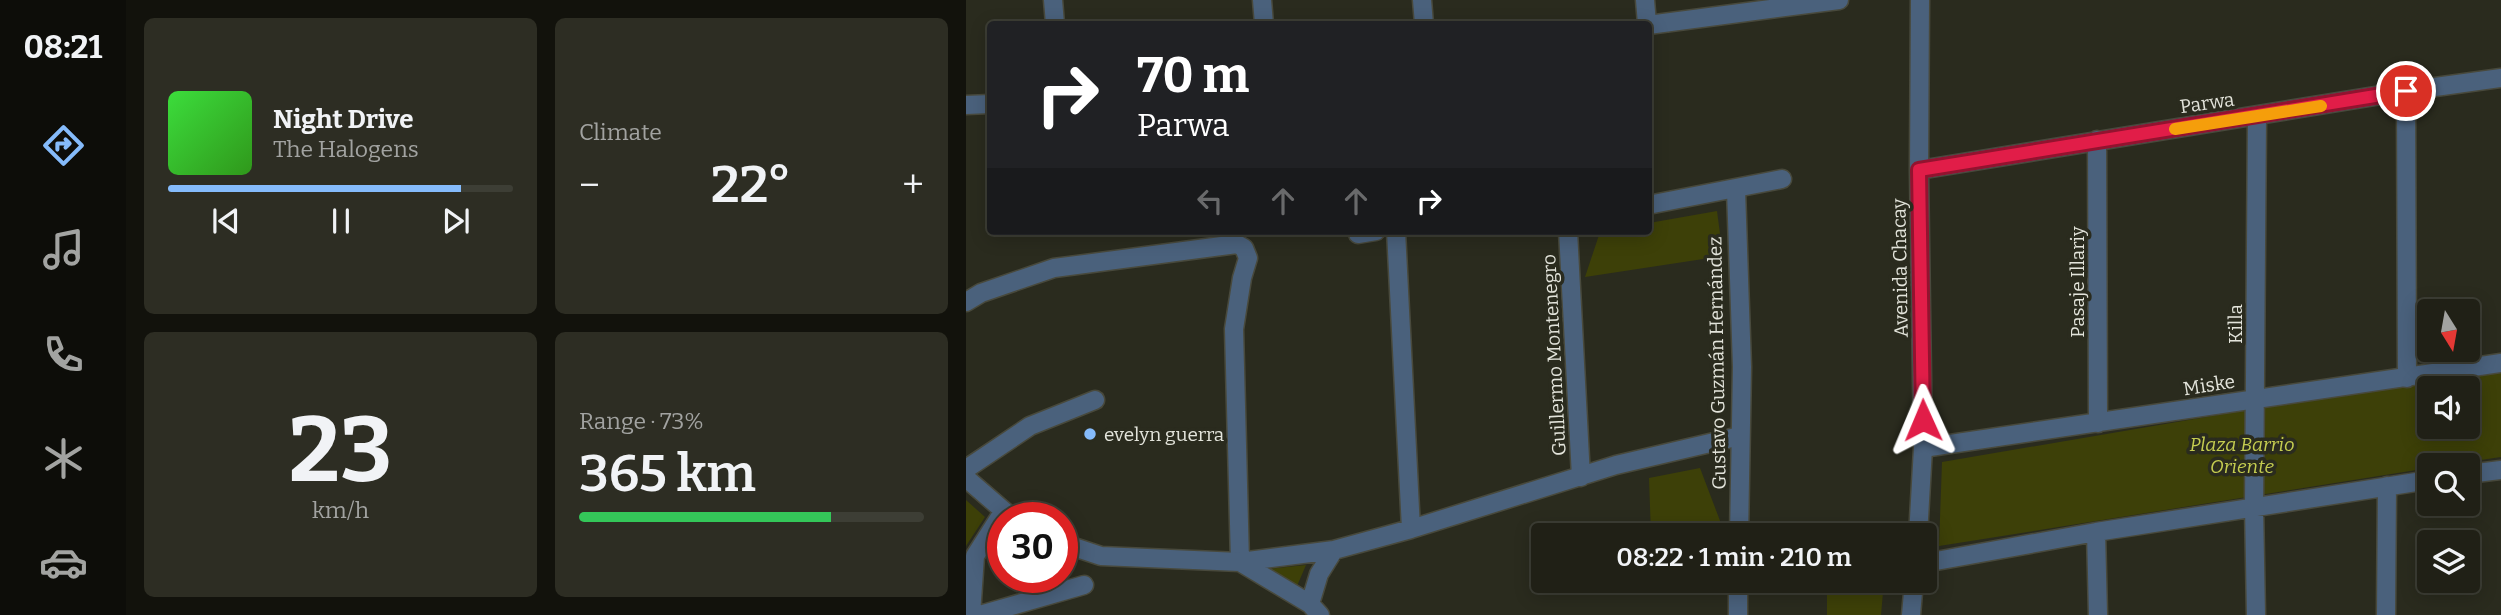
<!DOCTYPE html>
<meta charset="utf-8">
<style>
body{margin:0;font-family:Bitter,serif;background:#2d2d23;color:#f1f3f6;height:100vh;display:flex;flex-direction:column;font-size:26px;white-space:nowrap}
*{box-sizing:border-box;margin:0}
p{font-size:23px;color:#a2a3a1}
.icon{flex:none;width:38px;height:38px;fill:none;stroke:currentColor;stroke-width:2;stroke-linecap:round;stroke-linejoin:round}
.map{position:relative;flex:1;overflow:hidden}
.drawer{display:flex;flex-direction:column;gap:18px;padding:18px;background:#12120c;width:840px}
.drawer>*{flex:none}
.hud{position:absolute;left:21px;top:21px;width:665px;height:214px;border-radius:7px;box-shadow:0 4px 18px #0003,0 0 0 2px #3d3e35;background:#202124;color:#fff;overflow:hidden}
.needle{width:46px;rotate:169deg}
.buttons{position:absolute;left:1451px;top:299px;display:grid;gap:14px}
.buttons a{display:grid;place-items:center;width:63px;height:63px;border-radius:7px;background:#202016;box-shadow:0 4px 18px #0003,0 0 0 2px #3d3e35;font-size:35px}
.speed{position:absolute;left:21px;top:502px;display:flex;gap:14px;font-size:35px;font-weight:700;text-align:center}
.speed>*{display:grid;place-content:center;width:91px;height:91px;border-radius:50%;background:#202016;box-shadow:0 4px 18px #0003,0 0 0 2px #3d3e35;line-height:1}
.speed .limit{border:10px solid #d22;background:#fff;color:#111}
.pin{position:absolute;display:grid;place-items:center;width:60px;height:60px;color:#fff;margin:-30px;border:4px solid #fff;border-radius:50%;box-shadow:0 2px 7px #0007}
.me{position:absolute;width:77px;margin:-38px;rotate:359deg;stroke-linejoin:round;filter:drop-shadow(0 0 5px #0008)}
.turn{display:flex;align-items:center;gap:24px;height:147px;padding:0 35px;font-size:32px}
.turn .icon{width:91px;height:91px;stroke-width:2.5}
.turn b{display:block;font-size:49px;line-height:60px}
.lanes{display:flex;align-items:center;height:66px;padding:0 35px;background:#0003;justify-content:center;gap:35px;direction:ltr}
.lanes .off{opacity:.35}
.big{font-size:52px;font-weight:600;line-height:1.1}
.drawer .widget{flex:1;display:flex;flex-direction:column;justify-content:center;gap:10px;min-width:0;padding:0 24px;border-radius:10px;background:#2d2d23}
.drawer .dial{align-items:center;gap:0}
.dial b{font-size:91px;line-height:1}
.song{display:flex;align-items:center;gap:21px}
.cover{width:84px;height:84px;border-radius:10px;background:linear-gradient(135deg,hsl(120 70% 55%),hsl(110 70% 35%))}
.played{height:7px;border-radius:4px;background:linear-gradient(90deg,#85bbfb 85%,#3d3e35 85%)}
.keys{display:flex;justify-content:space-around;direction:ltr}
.heat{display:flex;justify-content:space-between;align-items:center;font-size:38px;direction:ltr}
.charge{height:10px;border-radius:5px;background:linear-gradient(90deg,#34c759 73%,#3d3e35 0)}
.drawer .tiles{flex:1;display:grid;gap:18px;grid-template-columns:repeat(2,1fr)}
.trip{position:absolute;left:565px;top:523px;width:406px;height:70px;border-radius:7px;background:#202016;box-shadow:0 4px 18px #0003,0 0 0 2px #3d3e35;font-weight:600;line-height:70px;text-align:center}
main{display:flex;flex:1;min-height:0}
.tabs{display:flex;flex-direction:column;width:126px;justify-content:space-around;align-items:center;background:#0d0d09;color:#a2a3a1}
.tabs .icon{width:49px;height:49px}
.tabs .active{color:#85bbfb}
.tabs b{font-size:32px;color:#f1f3f6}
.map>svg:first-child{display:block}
.green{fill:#3d4008;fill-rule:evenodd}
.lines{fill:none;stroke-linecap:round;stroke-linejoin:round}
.minor-casing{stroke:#48493c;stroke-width:21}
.minor{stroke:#4a617c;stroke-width:18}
.route-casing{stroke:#92132f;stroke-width:18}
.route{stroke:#e11d48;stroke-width:12}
.slow{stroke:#f59e0b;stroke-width:12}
.poi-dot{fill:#85bbfb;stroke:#2a2b1e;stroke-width:2.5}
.labels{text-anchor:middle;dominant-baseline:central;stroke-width:7;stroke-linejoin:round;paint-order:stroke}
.street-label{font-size:19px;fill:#e3e4db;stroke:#2a2b1e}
.poi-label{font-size:19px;fill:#e3e4db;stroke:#2a2b1e;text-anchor:start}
.park-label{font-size:19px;font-style:italic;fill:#c5cd50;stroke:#2a2b1e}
</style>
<main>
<nav class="tabs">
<b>08:21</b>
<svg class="icon active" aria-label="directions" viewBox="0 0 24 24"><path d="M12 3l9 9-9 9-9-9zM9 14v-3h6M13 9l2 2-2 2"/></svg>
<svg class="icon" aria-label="music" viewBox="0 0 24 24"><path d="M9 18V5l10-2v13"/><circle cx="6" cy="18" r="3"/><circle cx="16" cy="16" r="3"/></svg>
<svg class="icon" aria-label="phone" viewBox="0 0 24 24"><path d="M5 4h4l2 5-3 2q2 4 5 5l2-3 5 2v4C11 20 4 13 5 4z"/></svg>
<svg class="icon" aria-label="climate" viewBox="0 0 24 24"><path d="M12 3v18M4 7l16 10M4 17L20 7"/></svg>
<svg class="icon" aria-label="car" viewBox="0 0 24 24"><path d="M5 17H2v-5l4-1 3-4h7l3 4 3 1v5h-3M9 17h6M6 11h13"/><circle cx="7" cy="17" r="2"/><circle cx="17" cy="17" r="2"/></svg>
</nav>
<section class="drawer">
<div class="tiles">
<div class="widget">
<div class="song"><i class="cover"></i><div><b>Night Drive</b><p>The Halogens</p></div></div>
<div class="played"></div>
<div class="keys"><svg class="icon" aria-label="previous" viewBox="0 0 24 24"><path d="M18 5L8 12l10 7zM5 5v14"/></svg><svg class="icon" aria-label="pause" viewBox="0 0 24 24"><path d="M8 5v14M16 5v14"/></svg><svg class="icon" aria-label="next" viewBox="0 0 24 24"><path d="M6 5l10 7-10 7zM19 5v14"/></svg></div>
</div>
<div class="widget"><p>Climate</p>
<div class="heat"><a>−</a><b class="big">22°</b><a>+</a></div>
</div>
<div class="widget dial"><b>23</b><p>km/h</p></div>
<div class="widget"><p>Range · 73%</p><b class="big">365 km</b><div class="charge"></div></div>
</div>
</section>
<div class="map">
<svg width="1535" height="615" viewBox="0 0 1535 615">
<rect width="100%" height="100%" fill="#2a2b1e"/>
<path class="green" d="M751,211L757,256L619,277L634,232L682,231L683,223Z
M1535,372V457L1481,465L1463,466V468L973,546L976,462L1275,411ZM1463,388H1502V427H1463Z
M734,468L756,526L755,535H685L683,478Z
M0,500L19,517L0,546Z
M340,565L331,586L302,569Z
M861,581H918L915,615H861Z"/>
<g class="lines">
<defs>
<path id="minor" d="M87,0L89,24
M296,0L298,24
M456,0L458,24
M679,0L681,24
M682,25L873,0
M1440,91L1441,378
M0,105L24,104
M1131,140L1132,423
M953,170L1440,91L1535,78
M770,190L776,367L773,536
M682,205L816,179
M430,231L445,529
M602,231L615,477
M392,234L410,231
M0,302L15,293L88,268L271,244L278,248L282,258L276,278L268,329L274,562L368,550L445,529L650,465L774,436
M957,448L1535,363
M0,469L64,426L129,400
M1502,474L1535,470
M0,478L45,517
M1130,532L1132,615
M952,536L957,448L953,170L954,0
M96,543L135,556L274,562L344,604L354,615
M959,563L1130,532L1463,480
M344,604L353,574L368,550
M5,615L9,556L37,512
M14,615L118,585
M772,615V581
M945,615L948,581
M1290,615L1288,506L1291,117
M1420,615L1421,486"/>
</defs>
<use href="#minor" class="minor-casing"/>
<use href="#minor" class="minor"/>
</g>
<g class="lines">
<defs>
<path id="route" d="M957,420L953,170L1440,91"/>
</defs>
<use href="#route" class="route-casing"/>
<use href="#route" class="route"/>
<path class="slow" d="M1209,129L1355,106"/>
</g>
<circle class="poi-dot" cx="124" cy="434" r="7"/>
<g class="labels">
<g class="street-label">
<text transform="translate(1241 103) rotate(-8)">Parwa</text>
<text transform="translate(934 268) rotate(-91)">Avenida Chacay</text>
<text transform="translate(1111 282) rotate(-90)">Pasaje Illariy</text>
<text transform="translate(1269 324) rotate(-90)">Killa</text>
<text transform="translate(588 355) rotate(-93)">Guillermo Montenegro</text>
<text transform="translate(751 363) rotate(-91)">Gustavo Guzmán Hernández</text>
<text transform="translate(1243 385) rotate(-9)">Miske</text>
</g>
<g class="poi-label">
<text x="138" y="434">evelyn guerra</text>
</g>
<g class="park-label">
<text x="1276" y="444">Plaza Barrio<tspan x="1276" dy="22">Oriente</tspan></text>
</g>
</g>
</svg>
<div class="buttons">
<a><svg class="needle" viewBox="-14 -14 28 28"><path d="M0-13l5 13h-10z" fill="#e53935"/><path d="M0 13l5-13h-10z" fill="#a2a3a1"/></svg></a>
<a><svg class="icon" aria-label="sound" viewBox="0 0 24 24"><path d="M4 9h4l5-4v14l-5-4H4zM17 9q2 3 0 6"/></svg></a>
<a><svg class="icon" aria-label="search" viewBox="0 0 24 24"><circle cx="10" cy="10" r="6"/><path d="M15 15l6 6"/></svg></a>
<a><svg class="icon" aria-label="layers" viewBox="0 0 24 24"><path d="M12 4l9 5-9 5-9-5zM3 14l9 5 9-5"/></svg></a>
</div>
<div class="speed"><div class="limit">30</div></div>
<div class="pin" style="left:1440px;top:91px;background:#d93025"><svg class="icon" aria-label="arrive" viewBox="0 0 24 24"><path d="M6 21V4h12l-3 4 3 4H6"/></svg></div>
<svg class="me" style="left:957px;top:420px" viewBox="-20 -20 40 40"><path d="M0-17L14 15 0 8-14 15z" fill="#e11d48" stroke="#fff" stroke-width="4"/></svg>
<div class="trip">08:22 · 1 min · 210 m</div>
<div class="hud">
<div class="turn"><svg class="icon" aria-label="right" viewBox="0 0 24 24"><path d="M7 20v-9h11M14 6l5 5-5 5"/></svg><div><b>70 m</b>Parwa</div></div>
<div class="lanes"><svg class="icon off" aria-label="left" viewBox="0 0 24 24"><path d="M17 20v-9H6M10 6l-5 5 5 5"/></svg><svg class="icon off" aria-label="ahead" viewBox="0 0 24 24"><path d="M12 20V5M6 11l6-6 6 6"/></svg><svg class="icon off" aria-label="ahead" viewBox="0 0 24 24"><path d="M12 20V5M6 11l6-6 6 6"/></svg><svg class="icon" aria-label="right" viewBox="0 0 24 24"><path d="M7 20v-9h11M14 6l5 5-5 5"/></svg></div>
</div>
</div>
</main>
